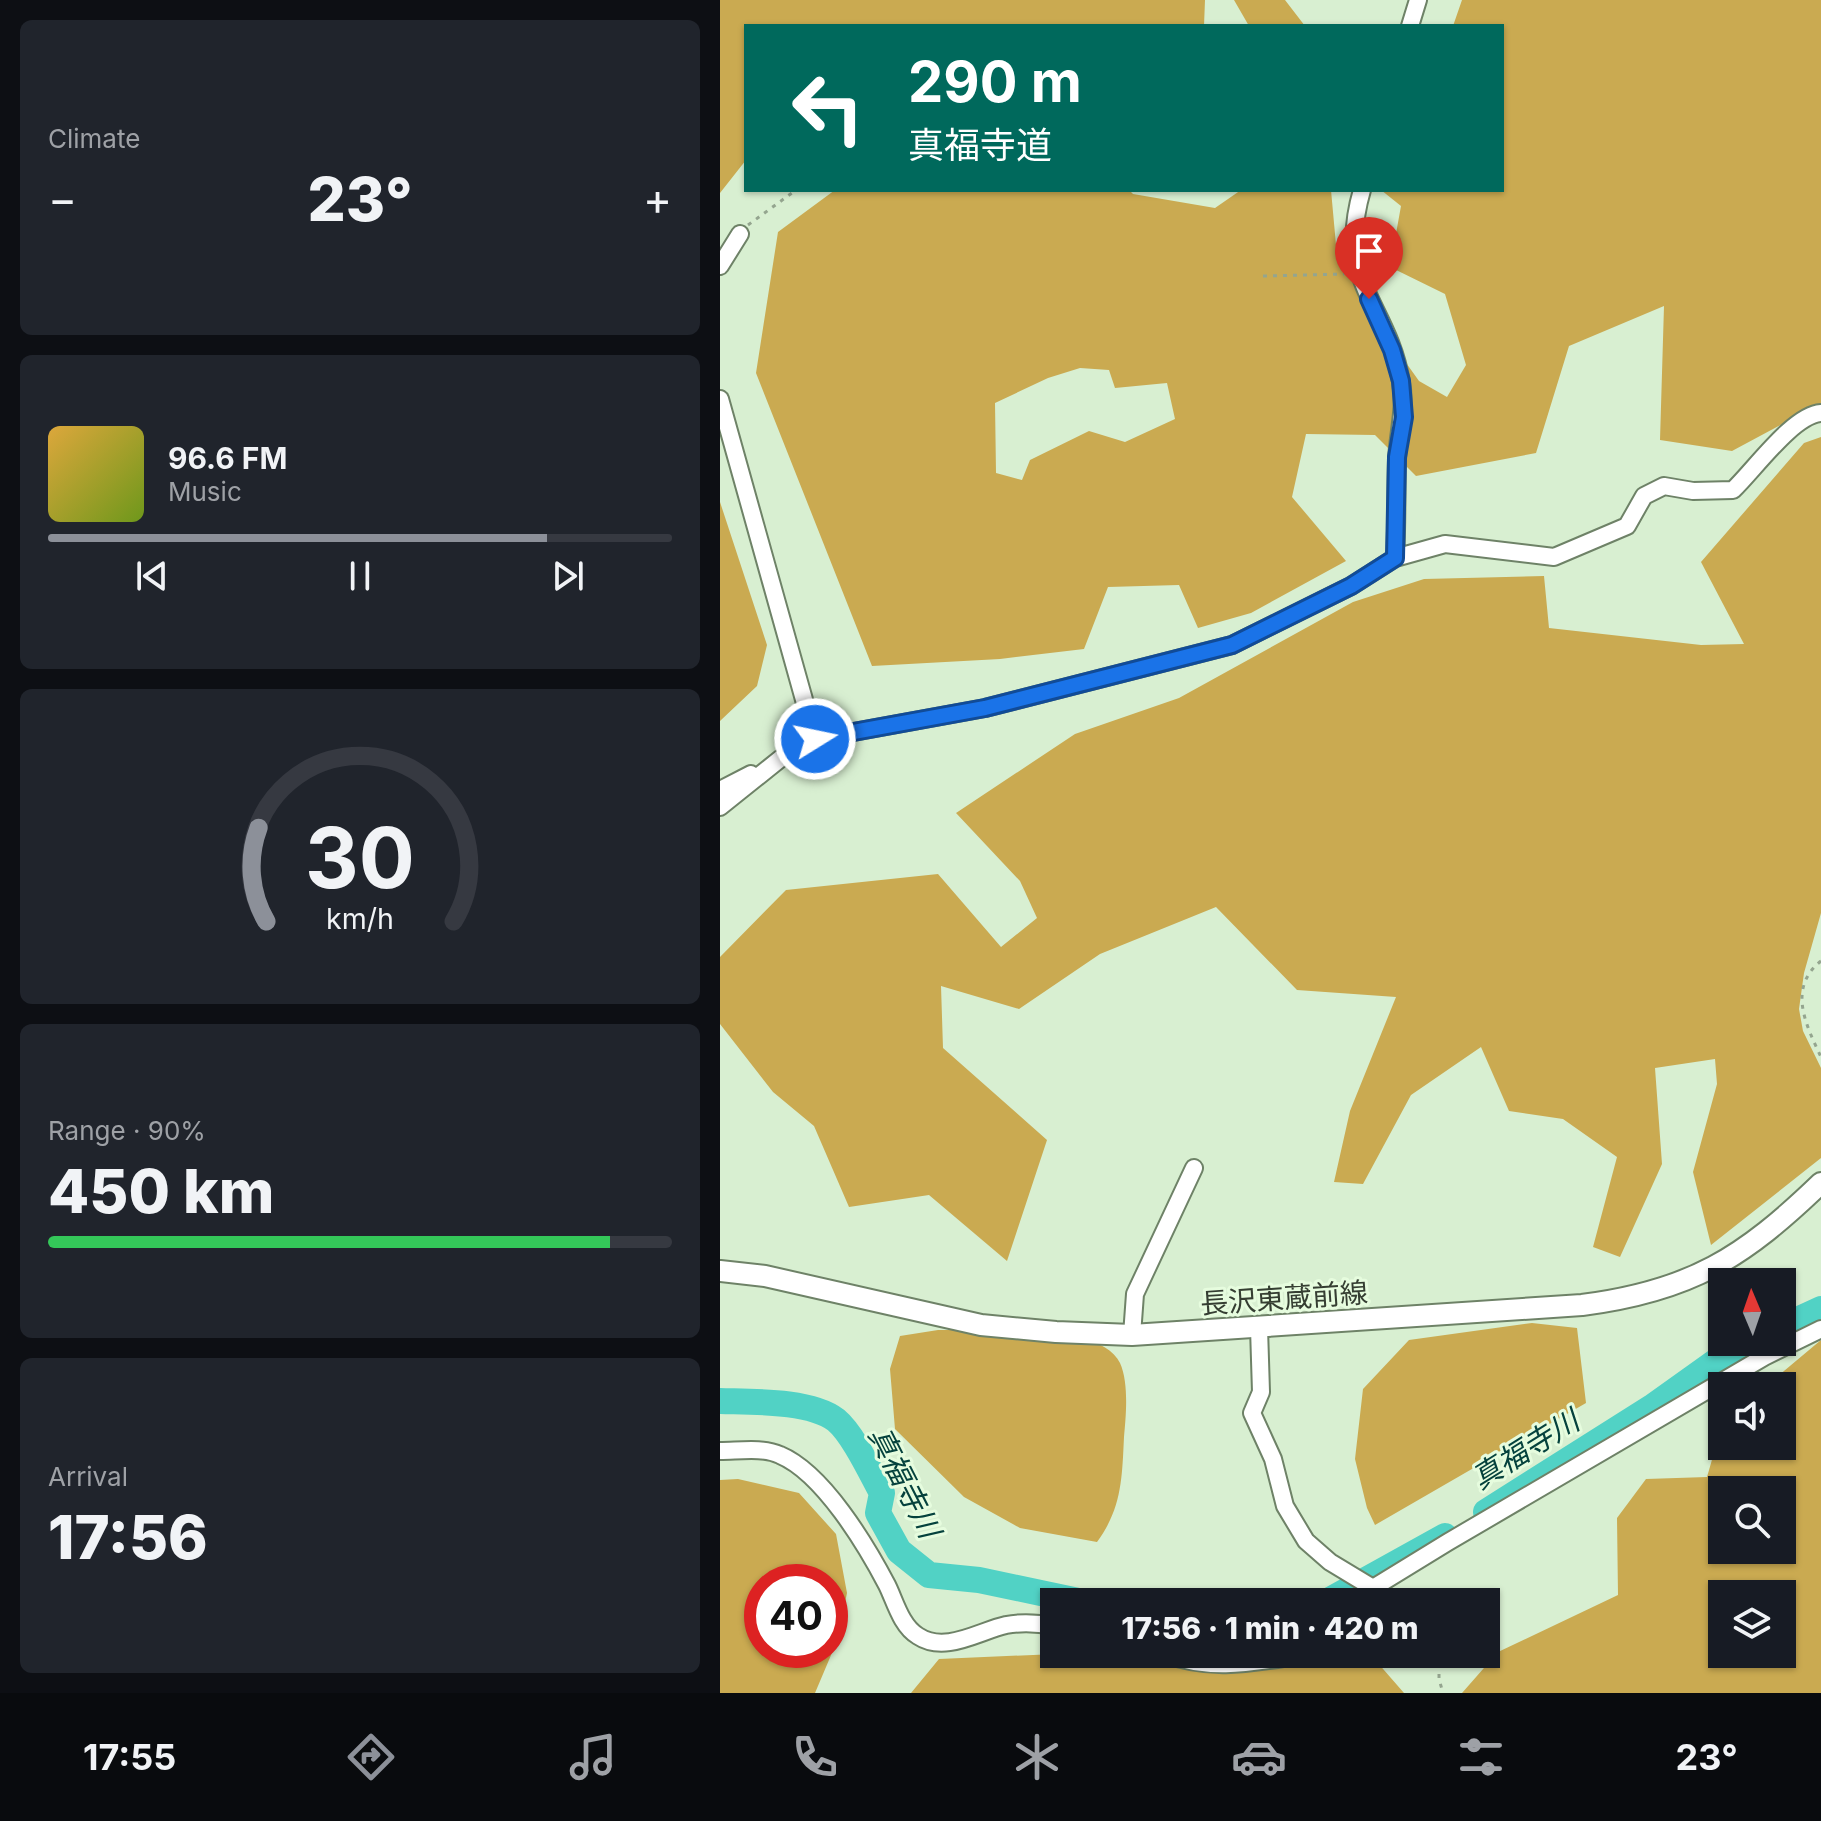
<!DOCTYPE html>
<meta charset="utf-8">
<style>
body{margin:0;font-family:Inter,"Noto Sans JP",sans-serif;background:#20242c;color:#f1f3f6;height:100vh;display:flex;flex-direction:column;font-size:30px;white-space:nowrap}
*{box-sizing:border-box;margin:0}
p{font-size:26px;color:#9ea1a6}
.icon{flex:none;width:44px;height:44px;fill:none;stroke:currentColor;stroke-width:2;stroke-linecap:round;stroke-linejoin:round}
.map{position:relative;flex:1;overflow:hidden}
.panel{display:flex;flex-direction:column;gap:20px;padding:20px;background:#0d0f14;width:720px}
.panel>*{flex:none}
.top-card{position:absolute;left:24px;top:24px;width:760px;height:168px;border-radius:0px;box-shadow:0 2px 6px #0004;background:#00695c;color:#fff;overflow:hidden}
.needle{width:52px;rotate:358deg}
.fabs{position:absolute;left:988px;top:1268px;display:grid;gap:16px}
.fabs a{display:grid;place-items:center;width:88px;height:88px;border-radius:0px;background:#171b24;box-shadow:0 2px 6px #0004;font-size:40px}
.speed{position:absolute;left:24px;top:1564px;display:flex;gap:16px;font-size:40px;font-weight:700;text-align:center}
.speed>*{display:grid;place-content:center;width:104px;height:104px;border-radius:50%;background:#171b24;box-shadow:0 2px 6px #0004;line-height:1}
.speed .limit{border:12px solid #d22;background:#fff;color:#111}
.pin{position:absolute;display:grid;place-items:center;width:68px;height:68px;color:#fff;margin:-82px -34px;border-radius:50% 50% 50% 0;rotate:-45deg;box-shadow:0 0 8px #0007}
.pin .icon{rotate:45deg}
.me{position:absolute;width:88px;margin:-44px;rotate:80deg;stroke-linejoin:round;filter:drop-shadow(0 0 6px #0008)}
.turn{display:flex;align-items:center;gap:28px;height:168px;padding:0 32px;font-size:36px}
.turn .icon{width:104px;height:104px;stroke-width:2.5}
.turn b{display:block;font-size:56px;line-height:68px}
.big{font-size:60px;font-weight:800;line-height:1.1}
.panel .tile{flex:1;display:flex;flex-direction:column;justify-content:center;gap:12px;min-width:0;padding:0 28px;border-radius:12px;background:#20242c}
.panel .dial{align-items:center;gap:0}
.dial svg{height:208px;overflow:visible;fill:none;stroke:#363941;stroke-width:7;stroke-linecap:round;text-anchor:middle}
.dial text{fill:#f1f3f6;stroke:none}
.song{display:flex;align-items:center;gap:24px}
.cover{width:96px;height:96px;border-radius:12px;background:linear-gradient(135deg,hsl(40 70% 55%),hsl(80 70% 35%))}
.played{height:8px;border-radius:4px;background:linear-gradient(90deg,#8c9099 80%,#363941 80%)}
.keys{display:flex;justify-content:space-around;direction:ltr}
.heat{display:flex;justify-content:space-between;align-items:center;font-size:44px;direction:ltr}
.charge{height:12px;border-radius:6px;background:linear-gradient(90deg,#34c759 90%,#363941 0)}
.trip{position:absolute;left:320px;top:1588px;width:460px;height:80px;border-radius:0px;background:#171b24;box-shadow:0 2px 6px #0004;font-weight:800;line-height:80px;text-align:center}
.menu{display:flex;height:128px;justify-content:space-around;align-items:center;background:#090b0e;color:#9ea1a6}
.menu .icon{width:56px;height:56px}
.menu .current{color:#8c9099}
.menu b{font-size:36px;color:#f1f3f6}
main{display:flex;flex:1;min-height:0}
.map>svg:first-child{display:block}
.forest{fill:#caaa51;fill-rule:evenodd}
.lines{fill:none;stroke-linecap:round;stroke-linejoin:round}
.river{stroke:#51d2c5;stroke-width:26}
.minor-casing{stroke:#6e8267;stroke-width:20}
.major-casing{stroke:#6e8267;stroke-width:24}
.path{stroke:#94a58f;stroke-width:3;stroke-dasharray:4 6;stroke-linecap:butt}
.minor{stroke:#fff;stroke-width:16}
.major{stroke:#fff;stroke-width:20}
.route-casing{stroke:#114b97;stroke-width:20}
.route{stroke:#1a73e8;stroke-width:14}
.labels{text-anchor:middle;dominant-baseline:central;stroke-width:6;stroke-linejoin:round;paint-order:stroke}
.street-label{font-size:28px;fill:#353e32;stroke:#e6fcde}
.water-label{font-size:30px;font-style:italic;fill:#05423d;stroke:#e6fcde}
</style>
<main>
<section class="panel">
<div class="tile"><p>Climate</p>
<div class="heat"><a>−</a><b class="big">23°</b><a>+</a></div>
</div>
<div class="tile">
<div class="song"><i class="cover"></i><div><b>96.6 FM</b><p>Music</p></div></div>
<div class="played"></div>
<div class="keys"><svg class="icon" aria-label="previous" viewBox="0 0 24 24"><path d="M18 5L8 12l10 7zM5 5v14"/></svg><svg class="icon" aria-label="pause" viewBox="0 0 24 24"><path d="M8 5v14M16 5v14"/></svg><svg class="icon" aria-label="next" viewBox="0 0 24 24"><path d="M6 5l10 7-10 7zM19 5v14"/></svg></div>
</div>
<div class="tile dial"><svg viewBox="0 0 100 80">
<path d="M14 69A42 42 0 1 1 86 69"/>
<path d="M14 69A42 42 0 0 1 11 33" stroke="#8c9099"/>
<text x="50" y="56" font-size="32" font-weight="700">30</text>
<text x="50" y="72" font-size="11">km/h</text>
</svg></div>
<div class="tile"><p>Range · 90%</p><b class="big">450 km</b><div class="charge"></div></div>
<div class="tile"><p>Arrival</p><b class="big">17:56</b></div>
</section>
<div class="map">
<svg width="1101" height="1693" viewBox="0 0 1101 1693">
<rect width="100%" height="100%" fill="#d8efd1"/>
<path class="forest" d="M0,0H485L484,26H26V160L0,193Z
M514,0H565L585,26H529Z
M742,0H1101V407L1092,408L1012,451L940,440L944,306L849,346L816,453L696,476L655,435L586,434L572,497L626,561L531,613L478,628L459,585L388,587L364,649L280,659L152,666L36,373L58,232L115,190H409L413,194L495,208L521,190H611L617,256L652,315L699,381L727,397L746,365L725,294L670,267L681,206L661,190H782V26H733ZM360,368L389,370L395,388L447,383L455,419L405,442L369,431L310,460L302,480L276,473L275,403L328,378Z
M1101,437V913L1084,973L1079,1009L1083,1031L1101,1068V1158L991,1245L973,1172L997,1084L995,1059L935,1068L942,1164L900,1257L873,1247L897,1157L843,1119L789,1111L761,1047L691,1095L643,1184L614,1182L630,1111L676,997L577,990L496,907L380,954L299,1009L221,986L223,1048L327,1140L287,1261L209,1195L129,1207L94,1126L53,1092L0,1024V957L66,890L218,874L281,947L317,918L300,881L236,813L355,734L459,698L633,602L704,579L824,576L829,628L981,645L1024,644L981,562L1084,443Z
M0,502L47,645L37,686L0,721Z
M812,1323L857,1328L866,1403L655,1525L647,1508L635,1459L643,1389L689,1340Z
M218,1330C259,1330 380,1321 400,1363C409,1383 406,1416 404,1437C402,1478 402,1508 377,1542L300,1528L244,1497L175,1429L170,1369L180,1336Z
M1101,1340V1693H742L778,1652L898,1595L897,1518L926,1479L987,1477L1002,1425V1446H1062V1386H1046ZM1062,1490V1550H1002V1490ZM1062,1594V1654H1002V1594Z
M18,1479L79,1493L116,1534L127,1593L117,1641L95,1693H0V1480ZM42,1582H110V1650H42Z
M336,1654H650L684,1693H191L219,1659Z"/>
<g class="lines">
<path class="river" d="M1062,1327L1101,1309
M0,1401C31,1402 90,1400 116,1420C133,1434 151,1473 162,1493L158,1513L179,1551L209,1575L259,1580L363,1602
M766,1512L932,1407L1002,1357L1032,1342
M606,1602L725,1536"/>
<defs>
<path id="minor" d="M690,26L698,0
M642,190C615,283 668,303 681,382C686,409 678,433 677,460C676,493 677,525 675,558
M0,266L20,234
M0,399L95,739
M0,790L31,774
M0,807L60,759L95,739L265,708L512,645L631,586L675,558L725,544L834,557L907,526L924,496L944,486L973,491L1013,490C1035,469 1073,415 1101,413
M539,1328L541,1392L532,1413L553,1459L565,1506L586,1541L610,1562L653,1588
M412,1335L415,1294L474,1168
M0,1451C19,1451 43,1447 60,1455C103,1473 146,1545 167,1585C175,1601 181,1626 198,1636C225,1654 259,1631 286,1625C302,1622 318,1623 334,1626
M649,1602L653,1588L728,1542L1044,1357L1101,1329
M445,1654C495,1673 539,1661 589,1654"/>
<path id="major" d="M0,1271L45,1276L261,1325L336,1332L412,1335L862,1305C971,1291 1023,1258 1101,1183"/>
</defs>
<use href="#minor" class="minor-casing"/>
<use href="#major" class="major-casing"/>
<path class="path" d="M28,225L76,190
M543,276L624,274
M1101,961C1067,988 1086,1025 1101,1057
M673,1594L696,1602
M719,1654V1679L723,1693"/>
<use href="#minor" class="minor"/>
<use href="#major" class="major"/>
</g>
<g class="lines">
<defs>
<path id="route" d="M95,739L265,708L512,645L631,586L675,558L677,457L684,417L681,381L672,350L649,299"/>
</defs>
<use href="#route" class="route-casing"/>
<use href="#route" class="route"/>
</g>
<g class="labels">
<g class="street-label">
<text transform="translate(564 1298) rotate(-4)">長沢東蔵前線</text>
</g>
<g class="water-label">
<text transform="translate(805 1449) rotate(-32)">真福寺川</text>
<text transform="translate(185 1482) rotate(63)">真福寺川</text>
</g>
</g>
</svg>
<div class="fabs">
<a><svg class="needle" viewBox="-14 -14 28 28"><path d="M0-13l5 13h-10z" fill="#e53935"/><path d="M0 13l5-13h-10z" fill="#9ea1a6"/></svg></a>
<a><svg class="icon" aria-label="sound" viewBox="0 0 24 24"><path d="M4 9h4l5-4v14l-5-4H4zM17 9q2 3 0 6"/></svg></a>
<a><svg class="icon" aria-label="search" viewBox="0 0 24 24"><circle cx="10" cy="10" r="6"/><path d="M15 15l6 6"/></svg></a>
<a><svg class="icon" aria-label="layers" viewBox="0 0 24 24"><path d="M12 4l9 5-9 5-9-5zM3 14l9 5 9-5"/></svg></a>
</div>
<div class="speed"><div class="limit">40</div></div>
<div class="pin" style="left:649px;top:299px;background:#d93025"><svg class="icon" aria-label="arrive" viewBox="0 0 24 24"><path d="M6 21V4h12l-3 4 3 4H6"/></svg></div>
<svg class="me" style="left:95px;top:739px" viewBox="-20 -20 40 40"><circle r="17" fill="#1a73e8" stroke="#fff" stroke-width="3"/><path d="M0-11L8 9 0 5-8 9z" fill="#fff"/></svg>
<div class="trip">17:56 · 1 min · 420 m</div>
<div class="top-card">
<div class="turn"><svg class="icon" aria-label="left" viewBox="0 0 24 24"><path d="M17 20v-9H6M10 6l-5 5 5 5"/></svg><div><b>290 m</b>真福寺道</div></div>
</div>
</div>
</main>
<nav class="menu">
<b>17:55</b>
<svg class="icon current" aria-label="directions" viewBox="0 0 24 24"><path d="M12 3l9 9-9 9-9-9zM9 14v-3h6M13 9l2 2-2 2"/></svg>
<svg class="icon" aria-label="music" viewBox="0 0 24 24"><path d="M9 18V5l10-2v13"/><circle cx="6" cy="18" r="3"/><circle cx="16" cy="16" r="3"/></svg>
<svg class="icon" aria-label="phone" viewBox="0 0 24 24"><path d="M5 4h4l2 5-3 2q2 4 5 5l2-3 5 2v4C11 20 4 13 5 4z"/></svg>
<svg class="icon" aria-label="climate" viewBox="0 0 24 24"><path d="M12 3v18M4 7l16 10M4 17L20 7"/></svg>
<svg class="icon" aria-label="car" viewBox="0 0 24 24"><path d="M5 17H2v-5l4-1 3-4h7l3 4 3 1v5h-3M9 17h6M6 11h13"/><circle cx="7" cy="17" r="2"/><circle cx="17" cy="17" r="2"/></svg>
<svg class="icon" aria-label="filters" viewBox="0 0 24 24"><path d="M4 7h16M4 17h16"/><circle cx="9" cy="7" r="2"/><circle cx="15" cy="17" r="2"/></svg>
<b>23°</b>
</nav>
